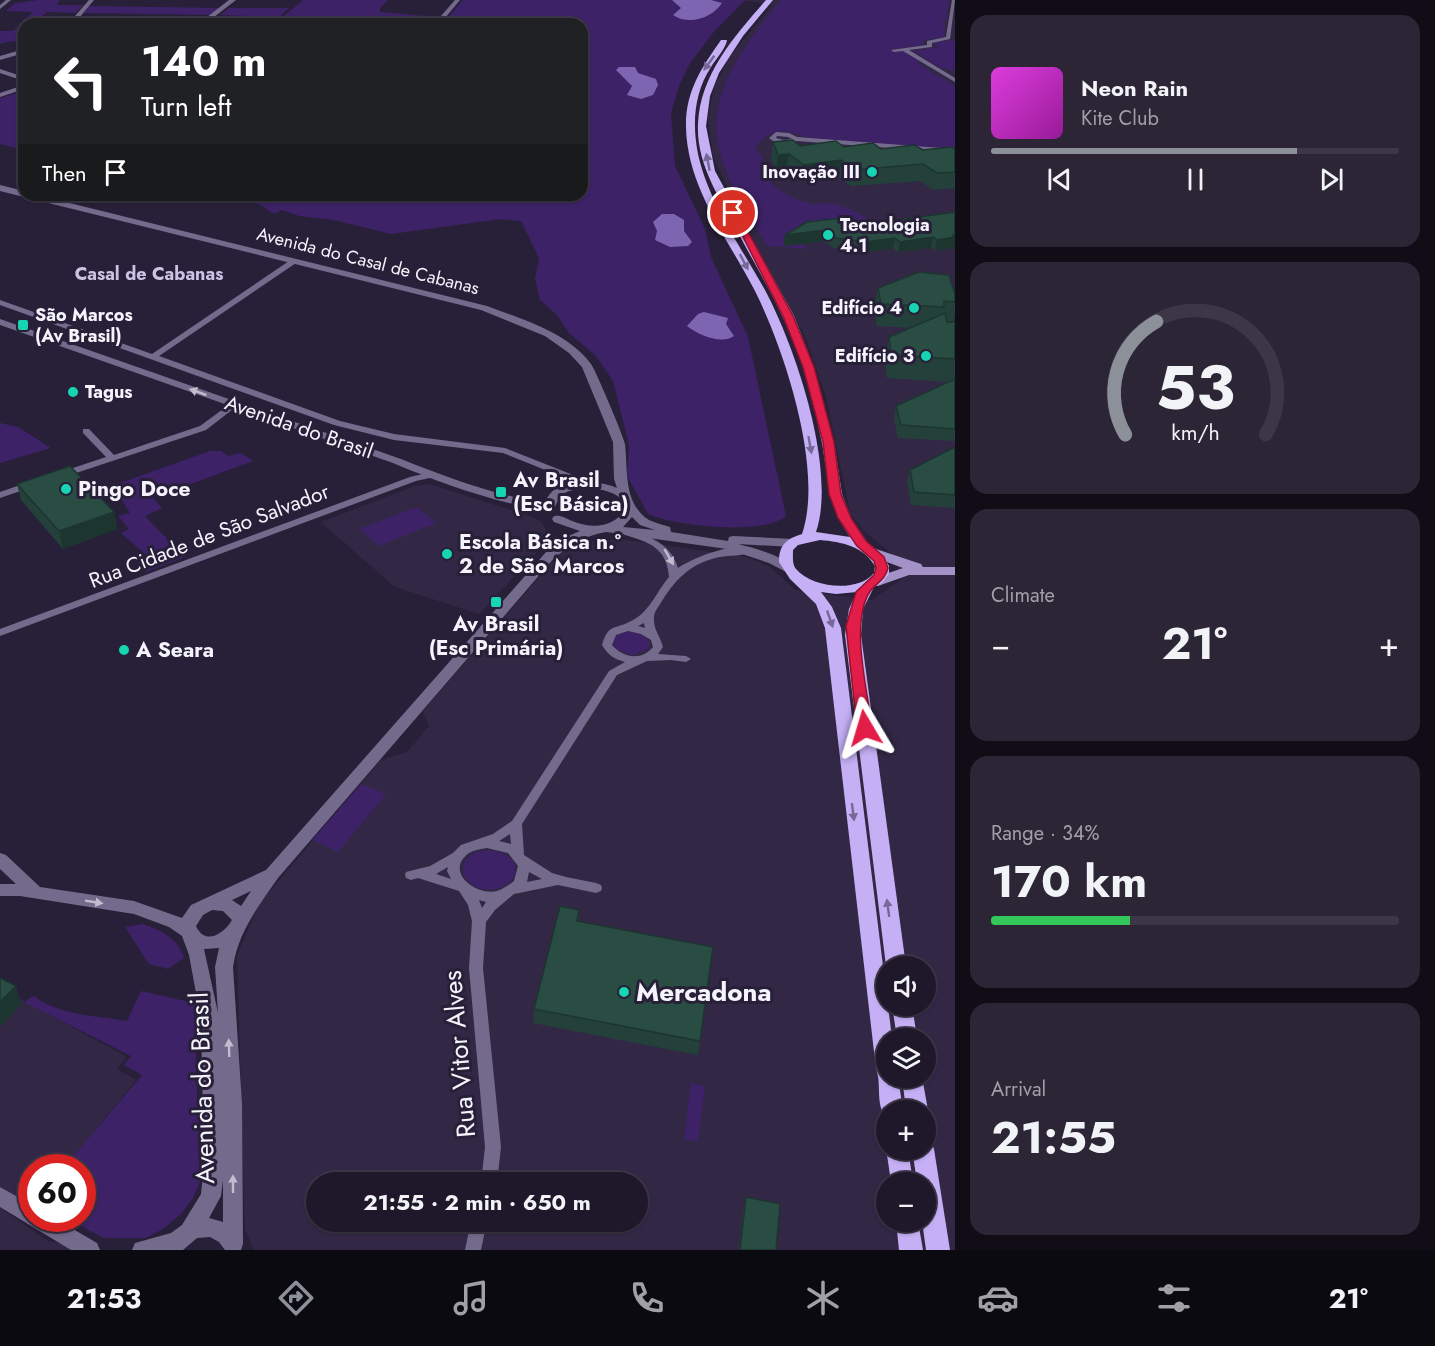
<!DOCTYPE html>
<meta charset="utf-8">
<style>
body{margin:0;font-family:Jost,sans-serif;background:#2b2536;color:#f1f3f6;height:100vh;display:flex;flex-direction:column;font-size:22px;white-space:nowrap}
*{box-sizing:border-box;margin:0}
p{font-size:20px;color:#a1a0a8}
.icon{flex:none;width:33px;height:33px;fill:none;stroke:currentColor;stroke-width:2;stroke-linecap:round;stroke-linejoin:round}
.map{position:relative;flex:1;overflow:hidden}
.panel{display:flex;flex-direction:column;gap:15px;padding:15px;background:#100d17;width:480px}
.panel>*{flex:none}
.top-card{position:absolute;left:18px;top:18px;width:570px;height:183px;border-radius:18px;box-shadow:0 2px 4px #0004,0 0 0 2px #3c3747;background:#202124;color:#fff;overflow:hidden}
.tools{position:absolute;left:876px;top:956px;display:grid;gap:12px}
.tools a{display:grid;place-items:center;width:60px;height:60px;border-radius:50%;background:#1e182a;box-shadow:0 2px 4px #0004,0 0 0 2px #3c3747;font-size:30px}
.speed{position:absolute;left:18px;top:1154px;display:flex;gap:12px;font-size:30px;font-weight:700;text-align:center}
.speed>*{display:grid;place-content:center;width:78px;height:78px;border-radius:50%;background:#1e182a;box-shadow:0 2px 4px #0004,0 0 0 2px #3c3747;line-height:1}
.speed .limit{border:9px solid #d22;background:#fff;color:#111}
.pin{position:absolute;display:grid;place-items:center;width:51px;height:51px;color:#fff;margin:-26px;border:3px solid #fff;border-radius:50%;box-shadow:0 2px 6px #0007}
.me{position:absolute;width:66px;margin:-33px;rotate:353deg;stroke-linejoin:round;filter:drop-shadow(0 0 4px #0008)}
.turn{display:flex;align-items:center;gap:21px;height:126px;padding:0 24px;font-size:27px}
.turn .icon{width:78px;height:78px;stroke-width:2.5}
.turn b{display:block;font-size:42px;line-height:51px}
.then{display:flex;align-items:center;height:57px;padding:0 24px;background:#0003;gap:12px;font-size:22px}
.big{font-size:45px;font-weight:700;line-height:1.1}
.panel .widget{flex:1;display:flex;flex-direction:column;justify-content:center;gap:9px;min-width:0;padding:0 21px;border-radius:18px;background:#2b2536}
.panel .dial{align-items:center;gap:0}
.dial svg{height:156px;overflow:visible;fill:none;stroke:#3c3747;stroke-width:7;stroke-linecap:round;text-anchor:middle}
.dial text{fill:#f1f3f6;stroke:none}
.song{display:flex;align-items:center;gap:18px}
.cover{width:72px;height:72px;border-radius:9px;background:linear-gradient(135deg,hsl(300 70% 55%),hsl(300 70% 35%))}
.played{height:6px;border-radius:3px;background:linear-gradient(90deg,#8c9099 75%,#3c3747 75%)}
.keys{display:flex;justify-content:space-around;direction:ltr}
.heat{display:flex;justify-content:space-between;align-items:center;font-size:33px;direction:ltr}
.charge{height:9px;border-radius:4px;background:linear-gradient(90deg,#34c759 34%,#3c3747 0)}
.trip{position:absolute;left:306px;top:1172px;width:342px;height:60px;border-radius:30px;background:#1e182a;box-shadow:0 2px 4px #0004,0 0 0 2px #3c3747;font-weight:700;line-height:60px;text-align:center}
.menu{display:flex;height:96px;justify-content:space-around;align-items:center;background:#0c0a11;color:#a1a0a8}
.menu .icon{width:42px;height:42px}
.menu .on{color:#8c9099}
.menu b{font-size:27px;color:#f1f3f6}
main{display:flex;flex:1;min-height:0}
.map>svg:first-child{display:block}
.built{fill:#322846;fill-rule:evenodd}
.green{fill:#3d2267}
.water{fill:#7e65b1}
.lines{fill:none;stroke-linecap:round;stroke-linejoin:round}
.minor{fill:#746b8c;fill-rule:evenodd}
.tertiary{fill:#746b8c;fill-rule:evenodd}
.secondary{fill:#a292c7;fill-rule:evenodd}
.primary{fill:#c5b0f6;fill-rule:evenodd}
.wall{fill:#23413a}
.shaded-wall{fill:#1d352f}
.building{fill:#294c43;stroke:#1d352f;stroke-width:1.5}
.oneway{fill:#766897}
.oneway2{fill:#c1bdcf}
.route{fill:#e11d48;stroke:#92132f;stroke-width:1.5}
.poi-dot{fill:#17d5b2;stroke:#282038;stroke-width:2}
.labels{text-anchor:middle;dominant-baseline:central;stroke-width:6;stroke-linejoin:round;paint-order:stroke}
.far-poi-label{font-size:18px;font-weight:bold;fill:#f5f3fc;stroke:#282038;text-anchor:end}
.far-street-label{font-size:18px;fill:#f5f3fc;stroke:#282038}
.far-neighbourhood-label{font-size:18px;font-weight:bold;fill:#cbc3e2;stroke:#282038}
.street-label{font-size:21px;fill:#f5f3fc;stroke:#282038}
.poi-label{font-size:21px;font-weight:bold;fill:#f5f3fc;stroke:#282038;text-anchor:start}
.near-poi-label{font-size:26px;font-weight:bold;fill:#f5f3fc;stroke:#282038;text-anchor:start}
.near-street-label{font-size:26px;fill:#f5f3fc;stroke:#282038}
</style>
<main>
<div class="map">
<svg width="955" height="1250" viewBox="0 0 955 1250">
<rect width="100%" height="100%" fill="#282038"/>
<path class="built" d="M743,0H955V1250H254L245,1229L237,956L259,904L381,760L407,752L429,726L423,711L561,552L585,542L619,539L747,557L770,567L795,590L872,600L902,579L892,554L862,529L850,513L826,397L806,339L736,207L713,156L708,118L714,87L731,55L772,5ZM886,966H926V1005H886ZM886,1038H926V1077H886ZM886,1110H926V1149H886ZM316,1182H638V1221H316ZM886,1182H926V1221H886Z
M429,484L533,517L542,523L547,533L549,539L479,614L395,587L321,522L415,486Z
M0,988L127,1057L117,1069L136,1080L65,1167H32L31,1207L0,1187Z
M0,1208L48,1241L94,1250H0Z"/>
<path class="green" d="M38,0H60L57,5H83L76,13L47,12L34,24H24V44L12,41L0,44V31H13L33,12L6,11L15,3Z
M303,0H388L380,8V12L437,17L429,24H274Z
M463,0H745L712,34L689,65L679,86L671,113L675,166L705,229L711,257L748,337L786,516C764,536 674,526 648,514L627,476L629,445L613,381L596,356L569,333L557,315L540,300L535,279L539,258L521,221L500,219L391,234L334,220L299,216L282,210L274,214L261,205L219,195H582V24H442Z
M781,0H949L946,20L941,21L945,24L944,37L925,40L920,46L893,49L907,52L920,61L917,63L955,86V149L811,138C784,130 774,125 754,149L763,156C756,184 792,198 813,205C830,199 855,209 869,220L832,224L796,241L810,249L768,246C696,138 699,100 781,0Z
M89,6L221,8L214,15L84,13Z
M229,8H289L279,17L220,15Z
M955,40V71L941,68L914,51L939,47L935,45V42Z
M24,91V150L0,144V98Z
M0,423L18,427L51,448L0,463Z
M210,451H221L228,456L241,453L253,461L153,498L162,508L145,516L185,557L146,572L138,560L147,556L121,533L129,529L118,516L130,513L122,500L109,487Z
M417,507L436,523L379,546L359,529Z
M633,632L643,635L650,643L648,649L633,655L616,649L613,641C617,633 624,632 633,632Z
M361,784L386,794L338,852L312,840Z
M492,850C506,853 520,860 514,877C501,895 474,894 463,874L464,862L475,852Z
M143,924C161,930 179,939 184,958L168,969L149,964L125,927Z
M141,991L194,1003L200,1182L193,1198L181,1214L163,1229L146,1238H103L67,1218H82V1167H64L142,1075L124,1065L131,1056L24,1002L34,996C58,1015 98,1016 127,1021Z
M691,1083L705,1086L698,1142L684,1139Z"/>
<path class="water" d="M672,0H711L722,3C712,18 689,26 673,15L681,8Z
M619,67H635L638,73L656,79L658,85L653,95L641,99L627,95L632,86L616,70Z
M662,214H674L684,220V231L692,242L688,246L670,247L655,240L657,231L653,222Z
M704,312L728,318L726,324L734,336C722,345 698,335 687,326L698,314Z"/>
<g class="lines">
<path class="minor" d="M6,0H11L0,9V5Z
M89,0H94L74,24H68Z
M455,0H460L440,24H434Z
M952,0H955L950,39L932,43V47L909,50L955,78V82L903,51L894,52L891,50L927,45V41L946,37Z
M24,49V53L0,60V56Z
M0,69L24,77V81L0,73Z
M776,132L789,133L797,137L955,149V153L797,141C787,145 777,145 769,138ZM777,136L788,137L792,139L784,140L776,138Z
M292,259L299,261L159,356L340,421L394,434L505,448L591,482L593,484L591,486H585L503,453L394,440L334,425L0,305V300L152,354Z
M234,401L237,402V406L206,430L64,477L61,478L56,475L58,473L106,457L83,433V429H89L114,455L200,426Z
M431,472L434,473L436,475L434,477L416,481L0,636V629L410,477Z
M32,481L35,482L37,484L35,486L0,498V492Z
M628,530C650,536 671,544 678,568C693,558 736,540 751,551C743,557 729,555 720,557C693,562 676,578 662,601C658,608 653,612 654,621C654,630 661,638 663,647L658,654L686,656L691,659L686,662L671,660L647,661L617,675L522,824L524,855L552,873L566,877L596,883L601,885L602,888L601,891L596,893L558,885L514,894L495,910L486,922L483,968L501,1147L497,1182H481L485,1147L469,968L472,921L468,905L459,891L418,878L411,880L406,878L405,875L406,872L430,866L453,853L461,845L493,834L512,821L609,671L625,662C614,659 608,655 602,645C609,622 614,631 633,620C650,611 657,591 669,577C667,548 649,542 625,535L623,533L625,531ZM644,623L645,628L638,626ZM628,631L641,634L651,640L653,647C642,661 623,658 612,645L616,635ZM510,834L511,844L499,841ZM487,848L508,853L518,866L514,881C509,885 503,889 497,891C475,896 444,871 469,853C474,850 481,849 487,848ZM448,867L447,871L451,879L436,874ZM529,872L542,879L527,882ZM479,900L486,902L482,908Z
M471,1221H487L481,1250H465Z"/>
<path class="tertiary" d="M229,0H236L205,24H198Z
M24,85V89L0,97V93Z
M0,185L24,191V195H37L487,306C523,320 566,331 591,364C596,371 623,435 625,444C628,469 623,504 649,520C655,523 664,525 670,527L671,532L728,541L729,537L733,536L793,539L799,543L793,547L738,544C757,549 782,555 796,570L790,574L769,563L727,549L606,532C586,535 572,545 555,557L278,878C258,907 238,932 233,967L242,1104L243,1244L241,1250H225L219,1242L210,1237L197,1238L183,1250H132L135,1243L171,1233L182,1225L201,1194L204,1166L201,1020L189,955L182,936L169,927L134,914L20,896H0V884H16L0,869V853L6,855L40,887L134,901L182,918L191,905L266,870L547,551L566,537L580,531L554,522L552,519L554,516C561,515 565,518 572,521C592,529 614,528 625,509C624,506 624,503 622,500C612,487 576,485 563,494C558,498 557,504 553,510L549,511C496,503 443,484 393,463L0,325V319L401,459C446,477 497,496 545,503C555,475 595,479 617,488L614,479L613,442L582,367L569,353L545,336L481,310L24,197L0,191ZM632,517L640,525L655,530L623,527ZM251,891L241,906L232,900ZM212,910L223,911L232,920C224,934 205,946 196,926L203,915ZM219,948L215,967L218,1013L204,949ZM223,1180V1222L209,1218L221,1196Z
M0,1187L32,1205V1218H54L97,1243L100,1250H71L0,1207Z"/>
<path class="secondary" d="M873,548L921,564L923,567H955V575H909L878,586H868L866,583L868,580L903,568L868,555L866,552L868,549Z"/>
<path class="primary" d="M766,0H773L743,36L719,73L710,96L706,126L715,171L794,316L814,367L834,442L842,494L851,518L868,543L881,553L889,566V574L882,583L874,587L863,609L861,635L906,966H886L845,635L849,609L857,592L836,594L821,592L832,607L841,628L892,1038H886V1077H898L903,1110H886V1117C875,1105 882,1083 876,1069L825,628L816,604L790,579L779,562C779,545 786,539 802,534C824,470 785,352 756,293C729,240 687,188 686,127C685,92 702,67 721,40H727C726,48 716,59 711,67C694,93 692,124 698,154C709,204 742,248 766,292C796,349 837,470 816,532L850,537C826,502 829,482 822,443C817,418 810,392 803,368C788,319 760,274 736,229C719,197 696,163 698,124C700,74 735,36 766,0ZM820,540C842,542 863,546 875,566L874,573C858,593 812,588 796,569C792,564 793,557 793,550L798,545Z
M892,1005H912L917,1038H897Z
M902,1077H922L928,1110L926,1115V1110H906Z
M926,1140L931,1142L934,1149L950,1250H926L922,1221H926V1182H917L912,1149H926Z
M886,1148L908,1149L913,1182H891Z
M896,1221H918L923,1250H899Z"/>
</g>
<path class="wall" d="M773,142L800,146L923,150L955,149V188L933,190L920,181L851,186L839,177L801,182L786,170L776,171L771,159Z
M955,212L954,248L935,250L931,248L898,252L893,248L863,253L834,248L824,241L784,246L785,235Z
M878,288L955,294V314L953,322H955V376L954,380L955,379V441L898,438L894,418L896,406L948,382L887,378L885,360L889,338L912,328L877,326L874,310Z
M955,447V508L911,505L907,482L910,470Z
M17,484L114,512L117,529L63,549L21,500Z
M579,910V922L713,947L698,1055L533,1023L534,1009Z
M746,1197L776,1250H739L743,1211Z"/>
<path class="shaded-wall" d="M789,154L786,170L776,171L778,155Z
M841,160L839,177L801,182L804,165Z
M826,230L824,241L784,246L785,235Z
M953,235H955V245L954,248L935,250L937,240Z
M933,237L931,248L898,252L900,242Z
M895,238L893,248L863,253L865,242Z
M114,512L117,529L63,549L59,531Z
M16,986L21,1005L0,1027V1002Z"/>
<path class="building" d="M793,140L800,146L836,141L844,147L873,143L881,149L914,145L923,150L952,147L955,149V172L937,173L923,164L854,170L841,160L804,165L789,154L778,155L773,142Z
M955,212V235H953L955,237L937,240L933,237L900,242L895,238L865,242L836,238L826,230L785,235L807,222L851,217L861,225Z
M919,272L949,275L955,294V302L944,301V307L881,304L878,288Z
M945,313L947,322H955V359L891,355L889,337Z
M955,379V429L901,425L896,406Z
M955,447V495L914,492L910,470Z
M70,466L114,512L59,531L17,484Z
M560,906L579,910L577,921L713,947L700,1041L534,1009Z
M0,978L16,986L0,1002Z
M746,1197L780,1204L776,1250H740Z"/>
<defs><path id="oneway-solid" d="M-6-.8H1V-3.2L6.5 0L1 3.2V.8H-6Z" transform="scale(1.5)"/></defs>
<g class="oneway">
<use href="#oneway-solid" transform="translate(709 63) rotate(126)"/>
<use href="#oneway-solid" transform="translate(708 162) rotate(-101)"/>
<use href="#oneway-solid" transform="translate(744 262) rotate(62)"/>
<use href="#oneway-solid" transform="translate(810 445) rotate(80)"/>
<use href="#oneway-solid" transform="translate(830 619) rotate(71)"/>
<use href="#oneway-solid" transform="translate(853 812) rotate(83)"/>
<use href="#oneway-solid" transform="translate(888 908) rotate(-98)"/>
</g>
<g class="oneway2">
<use href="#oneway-solid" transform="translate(198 392) rotate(-160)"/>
<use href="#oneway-solid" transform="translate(669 557) rotate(60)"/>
<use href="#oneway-solid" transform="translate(94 902) rotate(9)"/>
<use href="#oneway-solid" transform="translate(229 1048) rotate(-92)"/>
<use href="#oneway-solid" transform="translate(233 1184) rotate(-90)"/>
</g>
<path class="route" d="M730,211L738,213L793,316L814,367L834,442L841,494L851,518L866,541L884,557L888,568C885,581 875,583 869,593C850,625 868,693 872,728L865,733L857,728L846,626L856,592L874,575L876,568L874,561L857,546L838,518L829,494L823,442L803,367L783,316Z"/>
<g class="poi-dot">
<circle cx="872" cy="172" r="6"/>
<circle cx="828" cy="235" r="6"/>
<circle cx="914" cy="308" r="6"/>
<rect x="17" y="319" width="12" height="12" rx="3"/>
<circle cx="926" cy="356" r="6"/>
<circle cx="73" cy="392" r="6"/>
<circle cx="66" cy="489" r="6"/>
<rect x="495" y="486" width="12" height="12" rx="3"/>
<circle cx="447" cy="554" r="6"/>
<rect x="490" y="596" width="12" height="12" rx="3"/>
<circle cx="124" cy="650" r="6"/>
<circle cx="624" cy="992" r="6"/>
</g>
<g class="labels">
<g class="far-poi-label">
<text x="860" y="172">Inovação III</text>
<text x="840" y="225" text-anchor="start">Tecnologia<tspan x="840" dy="21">4.1</tspan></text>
<text x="902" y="308">Edifício 4</text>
<text x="35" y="315" text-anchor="start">São Marcos<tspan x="35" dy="21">(Av Brasil)</tspan></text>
<text x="914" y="356">Edifício 3</text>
<text x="85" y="392" text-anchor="start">Tagus</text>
</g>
<g class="far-street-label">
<text transform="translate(368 261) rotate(14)">Avenida do Casal de Cabanas</text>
</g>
<g class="far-neighbourhood-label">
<text x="149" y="274">Casal de Cabanas</text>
</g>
<g class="street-label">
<text transform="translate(299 427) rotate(19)">Avenida do Brasil</text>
<text transform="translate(209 536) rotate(-21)">Rua Cidade de São Salvador</text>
</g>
<g class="poi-label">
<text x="513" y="480">Av Brasil<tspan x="513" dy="24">(Esc Básica)</tspan></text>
<text x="78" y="489">Pingo Doce</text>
<text x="459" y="542">Escola Básica n.º<tspan x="459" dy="24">2 de São Marcos</tspan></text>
<text x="496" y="624" text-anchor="middle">Av Brasil<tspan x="496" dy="24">(Esc Primária)</tspan></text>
<text x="136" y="650">A Seara</text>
</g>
<g class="near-poi-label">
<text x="636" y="992">Mercadona</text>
</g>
<g class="near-street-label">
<text transform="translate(459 1054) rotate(-95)">Rua Vitor Alves</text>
<text transform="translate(202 1088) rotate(-92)">Avenida do Brasil</text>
</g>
</g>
</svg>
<div class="tools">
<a><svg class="icon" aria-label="sound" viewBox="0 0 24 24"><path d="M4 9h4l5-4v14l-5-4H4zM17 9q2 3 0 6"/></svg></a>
<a><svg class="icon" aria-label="layers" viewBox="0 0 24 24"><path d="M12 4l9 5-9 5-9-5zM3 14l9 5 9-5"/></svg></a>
<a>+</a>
<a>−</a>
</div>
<div class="speed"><div class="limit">60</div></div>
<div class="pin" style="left:733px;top:213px;background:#d93025"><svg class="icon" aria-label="arrive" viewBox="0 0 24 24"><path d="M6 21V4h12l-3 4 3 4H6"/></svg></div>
<svg class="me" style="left:865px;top:728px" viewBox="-20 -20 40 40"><path d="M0-17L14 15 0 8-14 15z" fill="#e11d48" stroke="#fff" stroke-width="4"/></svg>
<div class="trip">21:55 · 2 min · 650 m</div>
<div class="top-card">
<div class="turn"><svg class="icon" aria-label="left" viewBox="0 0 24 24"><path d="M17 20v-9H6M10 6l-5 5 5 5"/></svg><div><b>140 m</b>Turn left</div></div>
<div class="then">Then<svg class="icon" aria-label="arrive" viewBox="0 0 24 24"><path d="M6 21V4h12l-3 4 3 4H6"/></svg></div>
</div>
</div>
<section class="panel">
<div class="widget">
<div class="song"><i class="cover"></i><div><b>Neon Rain</b><p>Kite Club</p></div></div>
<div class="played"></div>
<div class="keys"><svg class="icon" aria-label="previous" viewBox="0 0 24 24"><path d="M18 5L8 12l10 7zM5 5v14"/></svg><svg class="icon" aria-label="pause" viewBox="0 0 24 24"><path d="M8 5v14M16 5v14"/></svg><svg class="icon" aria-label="next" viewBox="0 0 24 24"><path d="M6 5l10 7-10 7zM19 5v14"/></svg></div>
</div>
<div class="widget dial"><svg viewBox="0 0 100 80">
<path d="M14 69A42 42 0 1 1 86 69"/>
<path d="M14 69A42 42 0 0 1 30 11" stroke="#8c9099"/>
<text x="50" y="56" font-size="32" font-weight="700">53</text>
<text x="50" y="72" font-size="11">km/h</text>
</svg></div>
<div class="widget"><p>Climate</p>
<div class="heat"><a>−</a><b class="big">21°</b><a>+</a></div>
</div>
<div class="widget"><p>Range · 34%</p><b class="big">170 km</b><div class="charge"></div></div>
<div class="widget"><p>Arrival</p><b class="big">21:55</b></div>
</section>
</main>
<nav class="menu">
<b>21:53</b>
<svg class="icon on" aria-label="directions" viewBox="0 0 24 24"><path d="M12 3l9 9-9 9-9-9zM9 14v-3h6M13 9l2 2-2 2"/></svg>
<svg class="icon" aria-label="music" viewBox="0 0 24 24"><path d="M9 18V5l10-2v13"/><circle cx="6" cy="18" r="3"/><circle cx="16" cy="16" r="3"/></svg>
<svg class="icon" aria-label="phone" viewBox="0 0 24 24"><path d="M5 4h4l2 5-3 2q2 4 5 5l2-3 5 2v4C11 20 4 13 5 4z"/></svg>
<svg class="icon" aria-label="climate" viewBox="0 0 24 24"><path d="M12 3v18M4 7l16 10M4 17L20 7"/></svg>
<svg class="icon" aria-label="car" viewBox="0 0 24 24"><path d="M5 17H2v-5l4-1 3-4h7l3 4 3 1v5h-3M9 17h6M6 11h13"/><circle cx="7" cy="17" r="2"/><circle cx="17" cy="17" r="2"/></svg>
<svg class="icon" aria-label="filters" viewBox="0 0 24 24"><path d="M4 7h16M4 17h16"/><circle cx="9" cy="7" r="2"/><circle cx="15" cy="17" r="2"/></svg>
<b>21°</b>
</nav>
